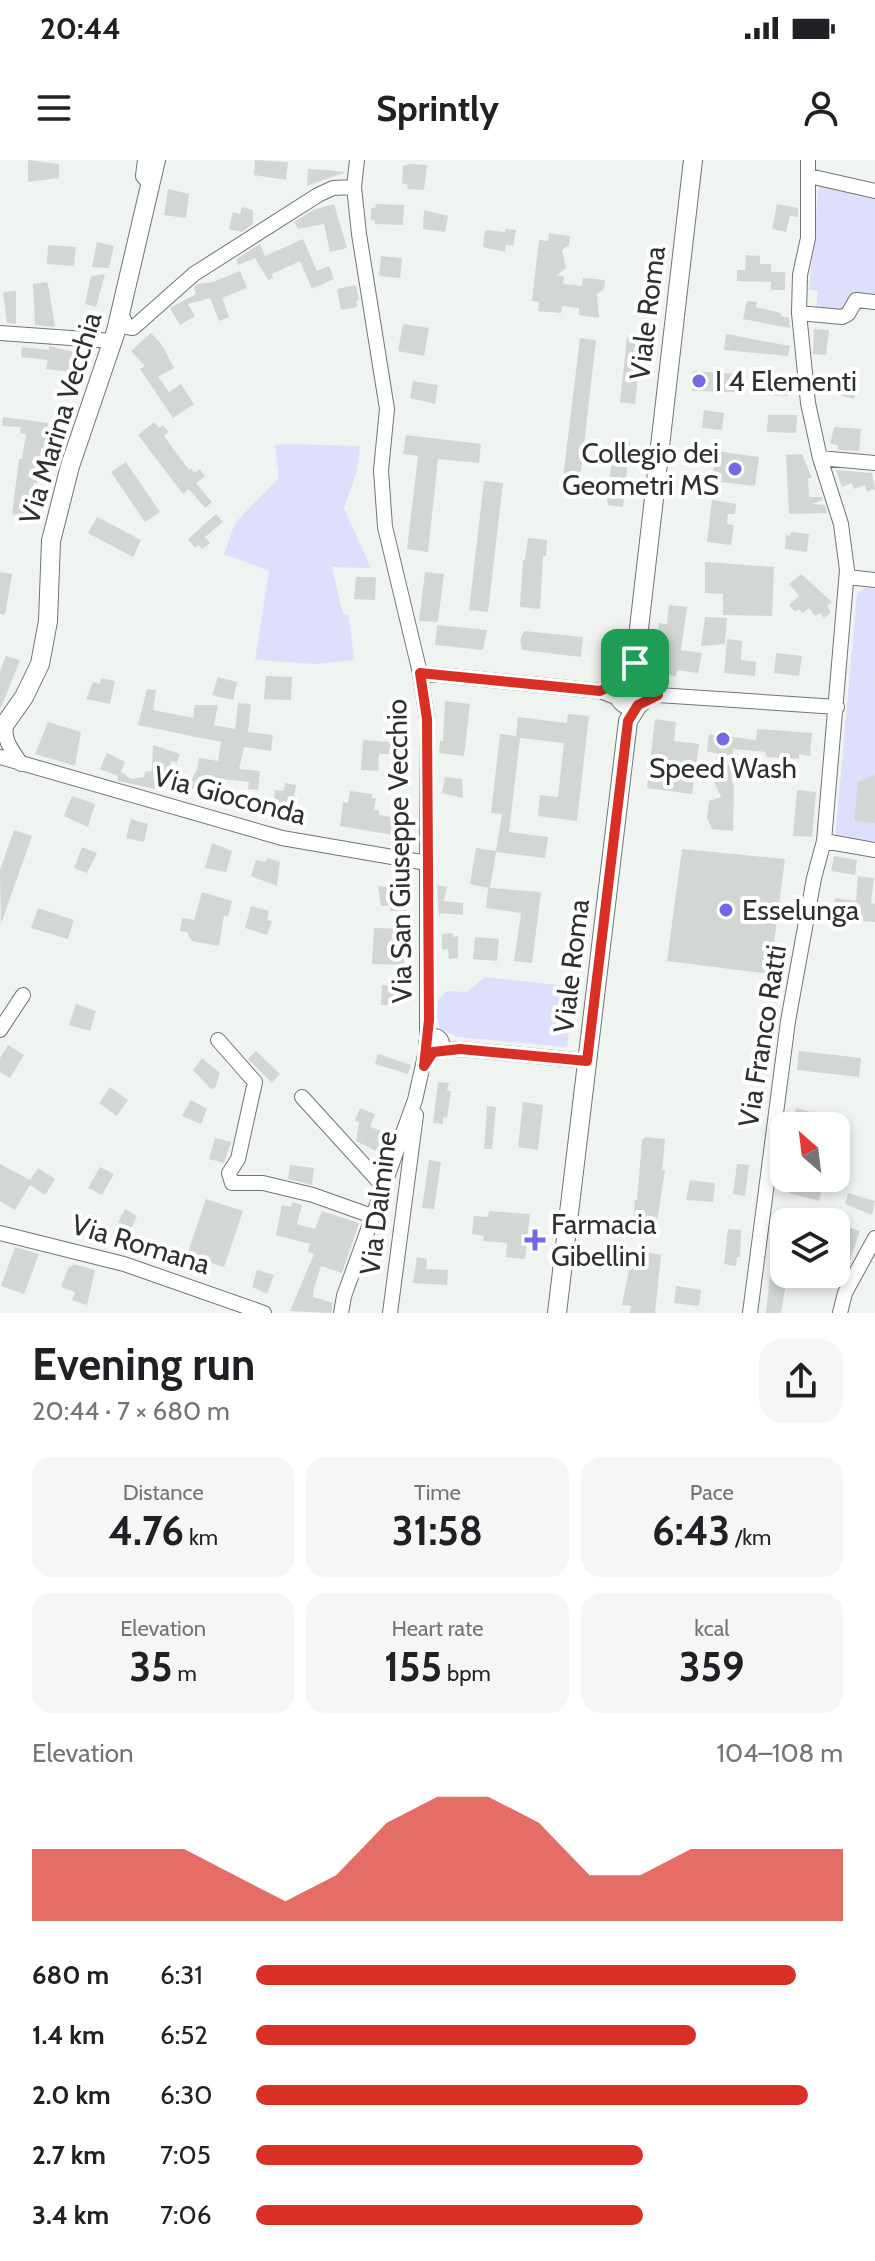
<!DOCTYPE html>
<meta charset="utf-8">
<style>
body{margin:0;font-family:Cabin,sans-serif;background:#f6f6f6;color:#202124;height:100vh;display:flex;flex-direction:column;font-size:30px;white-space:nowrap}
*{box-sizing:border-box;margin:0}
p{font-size:26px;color:#757577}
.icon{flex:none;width:44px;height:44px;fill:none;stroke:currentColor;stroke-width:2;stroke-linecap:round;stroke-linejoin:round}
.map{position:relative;height:1153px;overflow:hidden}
.drawer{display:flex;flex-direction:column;background:#fff;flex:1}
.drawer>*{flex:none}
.needle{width:52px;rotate:332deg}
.tools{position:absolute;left:770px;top:952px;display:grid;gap:16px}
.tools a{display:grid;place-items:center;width:80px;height:80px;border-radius:16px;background:#fff;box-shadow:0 4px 12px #0003;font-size:40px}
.pin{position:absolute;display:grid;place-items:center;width:68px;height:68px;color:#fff;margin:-34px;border-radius:16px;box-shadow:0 4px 12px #0006}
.round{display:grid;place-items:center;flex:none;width:84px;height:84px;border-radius:24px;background:#f6f6f6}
.head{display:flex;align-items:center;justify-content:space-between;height:136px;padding:0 32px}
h1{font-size:44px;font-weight:700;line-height:60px}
.figures{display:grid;grid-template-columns:repeat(3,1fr);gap:12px;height:136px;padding:8px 32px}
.figures div{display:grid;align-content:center;border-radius:20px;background:#f6f6f6;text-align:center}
.figures b{font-size:40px;font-weight:700}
.figures small{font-size:22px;font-weight:400}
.figures p{font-size:22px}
.chart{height:224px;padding:16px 32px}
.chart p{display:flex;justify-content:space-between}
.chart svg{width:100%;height:144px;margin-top:8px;fill:#d93025;opacity:.7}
ul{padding:0 32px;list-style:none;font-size:26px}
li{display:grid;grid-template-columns:128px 96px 1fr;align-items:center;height:60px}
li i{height:20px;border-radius:10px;background:#d93025}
.status{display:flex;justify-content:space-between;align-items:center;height:56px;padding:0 40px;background:#fff;direction:ltr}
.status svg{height:22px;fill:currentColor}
header{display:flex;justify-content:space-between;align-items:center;height:104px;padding:0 32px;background:#fff;font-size:36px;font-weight:700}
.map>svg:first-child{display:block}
.green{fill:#dedffc}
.building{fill:#d2d7d4}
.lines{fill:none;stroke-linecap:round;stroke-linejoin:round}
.street-casing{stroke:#717573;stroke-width:16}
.secondary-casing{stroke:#717573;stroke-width:20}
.street{stroke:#fff;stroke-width:14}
.secondary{stroke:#fff;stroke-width:18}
.route-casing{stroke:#fff;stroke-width:16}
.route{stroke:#d93025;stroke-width:10}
.poi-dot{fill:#7469e3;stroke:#fff;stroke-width:3}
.labels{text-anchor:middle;stroke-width:8;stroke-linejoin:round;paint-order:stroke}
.street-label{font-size:28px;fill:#2f302f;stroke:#fff}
.poi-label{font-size:28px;fill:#2f302f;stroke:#fff;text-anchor:start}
</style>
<div class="status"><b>20:44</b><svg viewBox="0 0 49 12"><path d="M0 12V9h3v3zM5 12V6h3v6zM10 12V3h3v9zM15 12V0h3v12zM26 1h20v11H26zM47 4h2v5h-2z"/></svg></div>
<header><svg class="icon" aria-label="menu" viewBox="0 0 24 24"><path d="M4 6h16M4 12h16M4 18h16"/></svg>Sprintly<svg class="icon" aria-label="person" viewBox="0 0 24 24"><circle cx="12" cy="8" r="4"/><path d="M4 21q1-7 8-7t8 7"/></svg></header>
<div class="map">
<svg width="875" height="1153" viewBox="0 0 875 1153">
<rect width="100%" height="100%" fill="#eff4f1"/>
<path class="green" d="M819,24l56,12v104l-29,13 -30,-1 2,-21 -9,-2z
M287,284l73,2 -3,25 -13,37 27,60 -39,-1 11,47 6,1 5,45 -39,4 -60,-4 14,-89 -45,-17 11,-31 44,-45 -4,-33z
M865,428l10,1v252l-40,-2 22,-245z
M485,817l90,10 -8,60 -109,-10 -18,-8 -3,-12 1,-17 9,-9 20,1z"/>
<path class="building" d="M28,0l31,4v14l-31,4z
M255,0l33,2 -2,18 -32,-5z
M409,4l18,1 -3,25 -17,-1 1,-4 -6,-2 1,-17z
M308,9l18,1 20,2 -39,14z
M168,29l21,5 -3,24 -22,-3z
M334,44l13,44 -17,4 -6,-28 -26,5 -4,-7 19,-12z
M376,44l28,1 -1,20 -28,-1v-4h-4v-12h4z
M777,44l21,4v9l-8,-1 -4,16 -14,-3z
M242,47l11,3v14l-11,8 -13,-3 4,-17 7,2z
M424,50l24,6 -3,16 -22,-3z
M506,69l10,1 -3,16 -7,-1 -1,7 -22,-5 2,-17 20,2z
M549,73l21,3 -1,9 -7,5 4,18 -10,8h8l-1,8 19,2 1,-8 22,2 -1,9 -7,5 2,24 -20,-3v-7l-17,-2 -1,7 -23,-2 1,-9 -7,-1 7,-61 9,1z
M303,79l14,32 12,-5 5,13 -22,10 -12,-28 -28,13 1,4 -5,2 -13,-22 -17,7 -2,-6 24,-15 5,12z
M97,82l17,4 -5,22 -17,-1z
M48,85l28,2 -2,19 -27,-2z
M746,95l14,1v8h11v8h14v18h-14v-8l-34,-1v-11h8z
M381,96l21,2 -2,20 -21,-2z
M240,111l7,17 -25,10 7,19 -10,4 -9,-23 -22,6 7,12 -15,9 -10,-17 26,-14 -2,-7 4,-3 15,-2z
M105,114l-9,33 -11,-3 6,-28z
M47,122l2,7 6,38 -20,-2 -2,-41z
M356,125l3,15 -3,1 1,6 -16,3 -4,-21z
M16,131v33l-9,-1 -4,-31z
M747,141l10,1 -1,5 25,6v3l8,2 1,10 -47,-9z
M403,164l26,4 -5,28 -26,-5z
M814,169l15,1 -3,25 -13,-1z
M151,173l11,12 12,23 -16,9 11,15 12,-8 13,20 -21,14 -33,-49 5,-3 -14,-15z
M726,174l64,12 -2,10 -64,-6z
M627,177l15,2 -7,65 -15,-2z
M580,178l16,2 -18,157 -17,-2z
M49,186l25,6 -2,20 -26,-3 2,-9 -27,-3 1,-10 27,3z
M693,211l44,3 -1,18 -44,-1z
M764,213l22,1 2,22 -23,-1z
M835,218l23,5 -4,16 -23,-6z
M413,221l25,4 -3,19 -25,-6z
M704,250l20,3 -2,17 -20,-2z
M768,255h29l-1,18 -29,-1z
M3,257l45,6 -4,25h-3l-4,35h-3l-8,34 -14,-3 7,-55h3l4,-25 -6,-1 1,-6 -19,-1z
M154,262l5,6 4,-3 6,7 -5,4 25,34 2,-2 3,5 6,-4 5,7 -9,7 16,19 -7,6 -16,-19 -6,5 -45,-59z
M834,267l27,2 -2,22 -21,-1v-5l-8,-1z
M406,275l75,9 -2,19 -41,-4 -10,93 -21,-3 11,-93 -15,-2z
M615,279l15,2 -7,66 -15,-2 -1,-6z
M716,291l43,6 -4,29 -43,-5z
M802,294l10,24h-4l1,19h13l1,3 -11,4 13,1 2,8 -38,1 -3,-59z
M126,302l34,50 -15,10 -34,-50z
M836,310l36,3 3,16 -8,3 -2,-7 -11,4 -2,-6 -10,4z
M484,321l19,2 -15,129 -19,-2z
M712,340l24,4 -1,10h-7l-1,10 7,1 -3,20 -24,-3z
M216,354l7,8 -18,15 5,6 -8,6 -3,-4 -4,3 -7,-9z
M97,357l44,23 -8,17 -45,-24z
M791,372l18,2 -2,18 -22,-3 1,-14 4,1z
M528,378l19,2 -1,16h-3l-3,53 -20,-2 3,-47h2z
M705,402l69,5 -2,49 -49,-1v-21l-18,-1z
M0,412l12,2 -7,41 -5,-1z
M425,412l19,2 -6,48 -19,-1z
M801,414l31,28 -5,4 4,6 -7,6 -4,-5 -5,3 -6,-8 -6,5 -4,-4 -4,3 -6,-7 10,-9 -10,-12z
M356,417h20l-1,23 -21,-1z
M669,445l18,2 -6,43 21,3 -4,20 -21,-3 -1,6 -23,-3 6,-50 8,1z
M705,457l22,1 -2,26 -24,2z
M437,465l50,5 -4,20 -48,-5z
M524,471l59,6 -2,20 -59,-7 -2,-10z
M727,479l15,2 -1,19 15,2 -1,14 -31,-3z
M776,493l26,3 -3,20 -25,-3z
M6,496l14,4 -20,50v-39z
M266,516l26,1 -1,23 -27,-1z
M218,517l19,5 -4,18 -21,-5z
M101,518l14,3 -5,23 -24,-5 7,-17 7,2z
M147,529l9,1 -3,20 40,8 2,-13h23l-4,20 21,4 3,-26 13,1 -3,28 25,3 -2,16 -27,-4 -5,22 21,2 -2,19 -10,-1 1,-7 -27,-3 -1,4 -7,-1 -12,14 -14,-11 9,-15 2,-12 19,3 3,-19 -83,-17z
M445,541l25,3 -6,52 -25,-3 1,-12h3z
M568,554l21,2 -12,105 -39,-5 2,-21 18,2 6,-54 -44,-5 -11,94 39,5 -3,21 -49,-6 -6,36 51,4 -9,71 -18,-2 7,-48 -35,-5 2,-20 -18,-4 6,-36 20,3 6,-37 -11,-1 9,-79 16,2 2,-19 49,6z
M400,558l9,1 -1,46h-11v-11h-18l-1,17 -17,-1 2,-30 27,2 -1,-23z
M655,559l21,3 -2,19 25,3 -7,50 -45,-6z
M48,562l33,10 -6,34 -40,-12z
M757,569l55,4 -2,23 -11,-2v5l-33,-2v-5l-33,-3v5l-5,3 8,19 -5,2 3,8 -1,45 -21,-2 -5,-11 2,-17 12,-4 -8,-18 4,-26 -10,-1 2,-18 47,6z
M153,585l27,9 -3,9 -6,-2 -2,13 -12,-2 -2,17 -37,-8v-5l-18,-7 7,-16 18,9 -4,10 10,7 13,-2 1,-5 7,-1z
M875,615v48l-21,-2 4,-39z
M445,617l17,2 1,19 -21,-5z
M285,623l11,2 -5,31 -14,-2 2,-14 -5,-1 1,-9 9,1z
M797,630l19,2 -4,45 -19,-1z
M350,631l22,3v4h4l-2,12h5v5l35,6 -3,17 -71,-12 3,-24 5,1z
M72,636l23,8 -7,23 -24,-11z
M131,659l17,5 -4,18 -18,-4z
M14,670l18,6 -31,88 -1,-54z
M212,683l20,8 -6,21 -21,-4z
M82,687l15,6 -10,20 -13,-5z
M682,689l103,10 -15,115 -103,-13z
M834,696l23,4 -2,15 -24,-4z
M268,698l12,4 -3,24 -26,-10 5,-16 8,2z
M858,716l16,2 -3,25 4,1v18l-43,-3 3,-21 21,3z
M437,725l10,2 -3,14 19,2v12l-22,-2 -2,4z
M378,726l26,3 2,22h-16v-5h-9z
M202,732l30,9 -4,16 -4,-2 -5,31 -27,-5 -5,-9 -7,-1 2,-13 12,2z
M251,746l18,5 -2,9 5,1 -5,14 -22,-7z
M38,748l36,12 -6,19 -37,-11z
M374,768l31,1 -1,36 -32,-1z
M453,773v4l5,-1v22l-9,1 -1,-10 -6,1v-16z
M475,777l24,2 -2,22 -24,-2z
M382,825l18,1v19h-19z
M76,844l20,7 -6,20 -21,-6z
M8,885l16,10 -14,23 -10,-6v-14z
M256,891l24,23 -8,9 -24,-24z
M799,891l62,7 -2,19 -62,-7z
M378,894l33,11 -3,9 -33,-10z
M202,898l18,15 -5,15 -4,1 -18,-19z
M438,922l11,1 -2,8h4l-4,27 -4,-1v7l-10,-1z
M110,927l18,13 -11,16 -18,-13z
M191,940l16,9 -6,15 -19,-8z
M523,942l20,3 -5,45 -20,-3z
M487,946l9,1 -4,42h-8z
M360,948l15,6 -5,13 15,5 -9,19 -20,-10 3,-19 -4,-1z
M796,948l30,8 -3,10 -31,-5z
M645,977l20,2 -3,31h3l-9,58 -22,-2 -1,-5 2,-21h2l5,-59z
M215,978l16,4 -7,21 -15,-4z
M429,1000l12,2 -7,47 -12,-1z
M0,1004l30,16 8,-12 17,11 -10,16 -15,-10 -15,25 -15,-9z
M737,1004l12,1 -4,31 -12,-2z
M290,1005l24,3 -2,17 -24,-6z
M100,1007l14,7 -12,21 -14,-7z
M793,1018l30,6 -4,17 -30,-8z
M690,1020l25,3 -2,19 -27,-2z
M848,1033l27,8 -3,14 -27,-11z
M206,1039l37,12 -19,56 -37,-12z
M292,1042l10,3 -5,19 18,5 7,-18 37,12 -17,50 -21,-7 -7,22 -1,9 20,6 -2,10 -41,-2 24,-57 -6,-2 2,-8 -34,-9 6,-30 9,2z
M125,1049l12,7 -11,24 -13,-8z
M489,1051l41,3 -5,45 -19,-2 1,-14 -24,-2 1,-5 -12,-2 2,-18 14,1z
M841,1065l19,6 -11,31 -13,-4z
M728,1069l13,1 -1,27h-3l-1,9 -12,-2z
M15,1087l24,7 -15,40 -23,-8z
M633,1089l28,6 -6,58h-25l1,-7 -9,-1z
M417,1097l10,2 -1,10 22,1 -1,15 -34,-2z
M74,1104l21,6 -8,35 -15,-5 3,-8 -14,-5 7,-19z
M257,1110l17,5 -7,19 -15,-7z
M770,1115l13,2v5l3,1 -5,30h-15z
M676,1126l25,4 -2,16 -25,-3z"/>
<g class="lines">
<g class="street-casing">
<path id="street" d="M145,0l-2,16 7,9
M357,0l-3,27 5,47 28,175 -6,61 4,57 35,146 7,46v321
M809,16l66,15
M121,153l6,14 6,1 61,-54 124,-79 15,-7 21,-1
M799,153l43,4 6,-3 8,-14 19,2
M0,173l113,8
M820,298l55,5
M847,417l28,3
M420,513l180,18 18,7
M600,531l19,-7
M643,541l15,-6 179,12
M6,563c-3,19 6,26 15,41
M0,597l282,81 145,25
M824,681l51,9
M0,870l23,-35
M426 884a8 8 0 1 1 16 0a8 8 0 1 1-16 0Z
M218,880l37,42 -17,77 -9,14 3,10h31l50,12 59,21
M438,891l22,-2 127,12
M302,937l81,89
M0,1073l124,31 140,49
M341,1153l3,-17 71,-196 12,-53
M390,1153l26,-198
M750,1153l38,-292 26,-143 10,-37 23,-271 -6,-46 -21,-66 -12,-55 -9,-90 1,-38 8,-37v-78
M840,1153l5,-20 30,-55"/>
</g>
<g class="secondary-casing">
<path id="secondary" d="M618 532a14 14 0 1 1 28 0a14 14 0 1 1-28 0Z
M627,518l8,-15 58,-503
M0,571l24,-34 16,-33 8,-43 3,-80 19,-75 46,-135 40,-171
M557,1153l71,-592 10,-16"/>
</g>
<use href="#street" class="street"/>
<use href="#secondary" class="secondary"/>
</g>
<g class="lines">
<g class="route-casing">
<path id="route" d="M635,503l4,17 19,15 -20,10 -10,16 -41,340 -127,-12 -27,3 -9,14 5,-46 -2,-301 -7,-46 180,18 27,-13z"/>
</g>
<use href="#route" class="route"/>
</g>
<g class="poi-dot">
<circle cx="699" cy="221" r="8"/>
<circle cx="735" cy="309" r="8"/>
<circle cx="723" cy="579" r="8"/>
<circle cx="726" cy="750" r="8"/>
<path d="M531 1068h8v8h8v8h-8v8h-8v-8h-8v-8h8z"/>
</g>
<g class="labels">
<g class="street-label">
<text transform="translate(647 153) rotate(-83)" y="10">Viale Roma</text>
<text transform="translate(60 258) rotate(-73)" y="10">Via Marina Vecchia</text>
<text transform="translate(230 635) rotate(15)" y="10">Via Gioconda</text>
<text transform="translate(399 691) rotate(-91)" y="10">Via San Giuseppe Vecchio</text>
<text transform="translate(571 806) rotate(-83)" y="10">Viale Roma</text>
<text transform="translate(762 876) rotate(-81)" y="10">Via Franco Ratti</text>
<text transform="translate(378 1043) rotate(-83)" y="10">Via Dalmine</text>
<text transform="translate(141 1084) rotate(17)" y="10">Via Romana</text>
</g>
<g class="poi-label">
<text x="715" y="231">I 4 Elementi</text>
<text x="719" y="303" text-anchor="end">Collegio dei<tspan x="719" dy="32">Geometri MS</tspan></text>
<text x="723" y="618" text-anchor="middle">Speed Wash</text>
<text x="742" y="760">Esselunga</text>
<text x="551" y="1074">Farmacia<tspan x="551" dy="32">Gibellini</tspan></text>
</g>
</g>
</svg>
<div class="tools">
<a><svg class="needle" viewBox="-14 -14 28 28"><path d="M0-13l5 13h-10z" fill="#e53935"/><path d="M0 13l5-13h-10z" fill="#757577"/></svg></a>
<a><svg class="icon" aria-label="layers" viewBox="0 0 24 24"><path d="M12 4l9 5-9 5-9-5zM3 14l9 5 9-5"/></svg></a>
</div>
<div class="pin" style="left:635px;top:503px;background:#1e9e55"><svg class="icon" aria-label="arrive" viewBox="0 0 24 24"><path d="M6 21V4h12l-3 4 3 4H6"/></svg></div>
</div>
<section class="drawer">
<div class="head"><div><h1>Evening run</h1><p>20:44 · 7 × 680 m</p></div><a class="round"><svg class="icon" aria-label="share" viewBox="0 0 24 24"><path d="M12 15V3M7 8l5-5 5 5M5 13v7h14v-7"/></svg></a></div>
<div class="figures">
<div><p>Distance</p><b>4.76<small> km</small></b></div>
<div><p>Time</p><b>31:58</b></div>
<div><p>Pace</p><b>6:43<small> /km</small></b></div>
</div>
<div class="figures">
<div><p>Elevation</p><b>35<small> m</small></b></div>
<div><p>Heart rate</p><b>155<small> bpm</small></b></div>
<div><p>kcal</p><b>359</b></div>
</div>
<div class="chart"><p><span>Elevation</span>104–108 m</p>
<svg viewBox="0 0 160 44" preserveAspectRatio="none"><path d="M0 44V22L10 22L20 22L30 22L40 30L50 38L60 30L70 14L80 6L90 6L100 14L110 30L120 30L130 22L140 22L150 22L160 22V44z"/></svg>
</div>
<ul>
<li><b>680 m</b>6:31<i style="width:92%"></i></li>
<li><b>1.4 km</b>6:52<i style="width:75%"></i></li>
<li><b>2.0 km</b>6:30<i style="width:94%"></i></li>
<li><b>2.7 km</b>7:05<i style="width:66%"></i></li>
<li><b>3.4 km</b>7:06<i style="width:66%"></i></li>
</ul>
</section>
